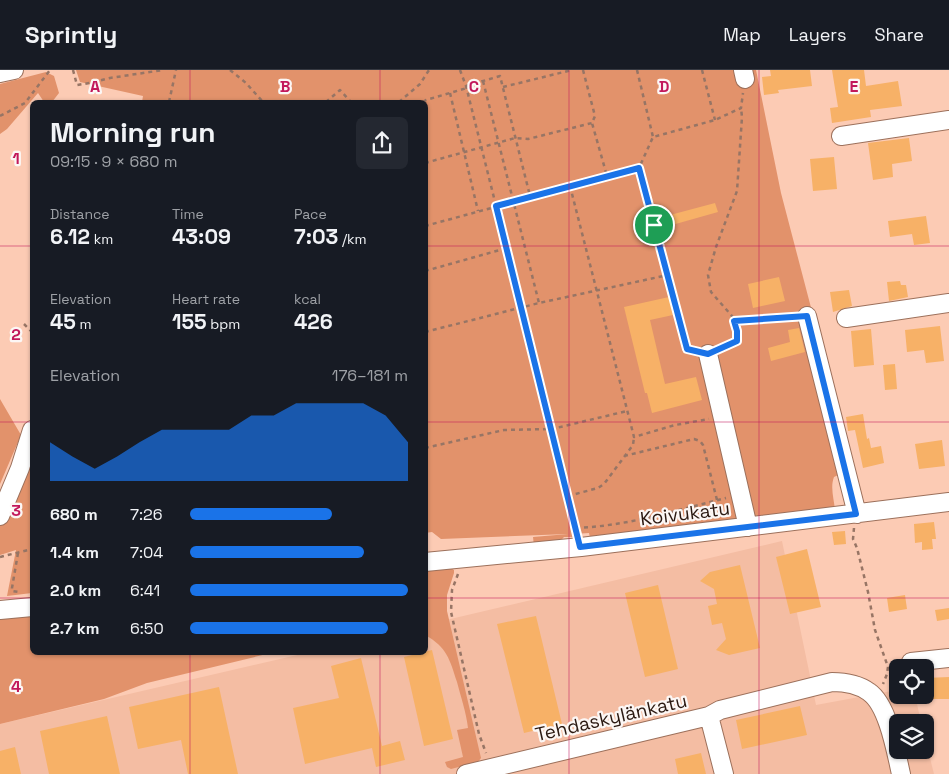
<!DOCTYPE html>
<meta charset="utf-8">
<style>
body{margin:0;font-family:"Space Grotesk",sans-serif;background:#242831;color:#f1f3f6;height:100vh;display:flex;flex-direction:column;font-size:19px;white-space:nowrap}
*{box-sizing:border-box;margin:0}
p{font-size:16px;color:#9ea1a6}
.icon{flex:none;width:28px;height:28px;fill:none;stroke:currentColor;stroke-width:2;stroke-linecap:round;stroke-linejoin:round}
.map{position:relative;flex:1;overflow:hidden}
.details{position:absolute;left:30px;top:30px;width:398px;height:555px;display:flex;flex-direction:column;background:#171b24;border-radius:8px;box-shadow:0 1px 4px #0004}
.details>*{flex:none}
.controls{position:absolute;left:889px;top:589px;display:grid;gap:10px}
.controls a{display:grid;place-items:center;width:45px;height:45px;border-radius:8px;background:#171b24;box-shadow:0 1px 4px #0004;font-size:25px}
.pin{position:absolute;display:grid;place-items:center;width:42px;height:42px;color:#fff;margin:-21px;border:2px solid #fff;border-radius:50%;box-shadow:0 1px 5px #0007}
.round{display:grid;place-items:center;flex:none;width:52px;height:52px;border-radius:8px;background:#242831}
.head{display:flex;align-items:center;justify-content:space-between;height:85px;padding:0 20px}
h1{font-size:28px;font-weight:700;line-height:38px}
.metrics{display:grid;grid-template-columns:repeat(3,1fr);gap:8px;height:85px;padding:5px 20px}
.metrics div{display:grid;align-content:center}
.metrics b{font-size:21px;font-weight:700}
.metrics small{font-size:14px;font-weight:400}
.metrics p{font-size:14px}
.chart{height:140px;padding:10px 20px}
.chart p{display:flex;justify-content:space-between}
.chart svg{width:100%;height:90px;margin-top:5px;fill:#1a73e8;opacity:.7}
ul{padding:0 20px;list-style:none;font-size:16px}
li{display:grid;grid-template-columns:80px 60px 1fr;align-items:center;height:38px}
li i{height:12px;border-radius:6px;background:#1a73e8}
header{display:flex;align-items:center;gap:30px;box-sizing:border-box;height:70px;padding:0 25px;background:#171b24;border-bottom:1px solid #363941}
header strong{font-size:24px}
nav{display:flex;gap:28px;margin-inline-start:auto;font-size:18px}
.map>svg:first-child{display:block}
.built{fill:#f4bda3}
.green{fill:#e2926b}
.building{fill:#f7b167}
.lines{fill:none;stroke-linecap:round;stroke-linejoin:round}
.minor-casing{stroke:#9c705b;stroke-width:20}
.path{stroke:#977565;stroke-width:2.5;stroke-dasharray:4 4;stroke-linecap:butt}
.minor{stroke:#fff;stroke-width:18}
.route-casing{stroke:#fff;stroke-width:10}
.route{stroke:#1a73e8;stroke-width:6}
.grid{fill:none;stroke:#c2185b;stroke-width:1;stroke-opacity:0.55}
.labels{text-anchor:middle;stroke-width:4.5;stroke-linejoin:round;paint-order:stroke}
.street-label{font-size:19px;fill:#2b1911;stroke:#fcf7f5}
.grid-label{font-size:16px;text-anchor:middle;font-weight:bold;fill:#c2185b;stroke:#fcf7f5;stroke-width:4.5;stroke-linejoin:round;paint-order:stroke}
</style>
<header>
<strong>Sprintly</strong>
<nav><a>Map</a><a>Layers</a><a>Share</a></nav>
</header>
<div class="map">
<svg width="949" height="704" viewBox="0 0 949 704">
<rect width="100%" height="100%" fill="#fccbb4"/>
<path class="built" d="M782,471l34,164 81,-15 1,5h17l6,27h-23v28h27v-12l9,36h-934v-50l306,-71 119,-1v-27z"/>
<path class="green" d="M76,0h680l25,123 72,275 -19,9c-4,10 0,22 1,33l-72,9 -12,-6 -13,5 -2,4 -146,16 -1,-5 -15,1v3h-10l-6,6 -24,3 -1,-9 35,-3 -127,5 -9,-7 -7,1v-431h-283l1,-6 -63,-14z
M46,2l8,4 5,17 -7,9h-8l-6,-9 -31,36 -7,5v-50z
M0,329l21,36 -21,49z
M32,367v156l-25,3 9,-46 -16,5v-33z
M449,497l5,3v3l-7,22v16l34,147 -3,4 -27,7 -4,-2 -2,-5 18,-5 -6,-27 11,-2c-2,-17 -7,-30 -11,-46 -7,-22 -10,-35 -32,-47v-67z
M32,543v39l239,1 -124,30 -43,16 -104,25v-108z"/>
<path class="building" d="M770,0h40l2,16 -34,4 1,3 -15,2 -2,-18 9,-1z
M832,0h32l2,16 32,-5 4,25 -32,4 1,7 -39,6 -2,-15 8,-1z
M909,68l3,23 -20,3 1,13 -20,3 -5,-37z
M834,87l3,32 -24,2 -3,-32z
M715,133l3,9 -46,13 -2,-10z
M926,146l4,27 -16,2 -2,-11 -22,3 -2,-16z
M779,207l6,24 -32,7 -5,-24z
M900,211l1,4h5l2,12 -19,4 -2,-19z
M849,220l3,16 -19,6 -3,-20z
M669,227l4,18 -23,5 15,64 31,-7 6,23 -50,13 -5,-20h-2l-21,-86z
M940,256l4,35 -18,2 -2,-13 -17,2 -2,-22z
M799,258l6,24 -34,9 -3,-13 22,-6 -2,-12z
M871,259l3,36 -20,2 -3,-36z
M895,294l2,25 -12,1 -2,-25z
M863,344l4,25 2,-1 2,10 10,-2 3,17 -21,5 -8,-38 -7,1 -2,-14z
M942,370l3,26 -26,3 -4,-25z
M934,452l2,17h-4l1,10 -11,1v-8l-7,1 -1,-19z
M845,461l1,13 -12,1 -2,-13z
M807,479l14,58 -31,7 -14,-57z
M740,495l20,83 -31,7 -13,-5 10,-11 -4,-16 -10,2 -4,-19 9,-2 -3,-15 -14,-8 10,-9z
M658,515l20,84 -33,8 -20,-84z
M905,525l2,14 -18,3 -2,-14z
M949,538v11l-12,2 -2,-11z
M536,546l26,108 -38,9 -27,-109z
M432,580l21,89 -29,7 -20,-89z
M361,588l21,88 18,-5 5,19 -29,7 -4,-19 -67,16 -12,-56 46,-10 -8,-32z
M949,607v22h-24v-21z
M219,617l19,87h-50l-7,-34 -43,9 -9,-42z
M800,636l7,29 -65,14 -6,-29z
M107,646l13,58h-71l-9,-43z
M15,677l6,27h-21v-23z
M701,683l5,21h-28l-3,-15z"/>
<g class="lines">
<g class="minor-casing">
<path id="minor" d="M743,0l2,9
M0,3l14,-3
M841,66l108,-16
M807,246l50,198
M846,248l103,-15
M708,284l40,173
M0,446l20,-48 12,-38
M425,492l156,-15 368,-45
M0,540l32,-3
M911,592l38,-4
M709,646l15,58
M466,704l243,-58 11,-6 112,-28c13,0 26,2 37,10 19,13 27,60 32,82"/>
</g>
<path class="path" d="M73,0l4,15 13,-2 20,-5 53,-8
M230,0l16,13 17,19
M460,0l6,16 112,447
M583,0l12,46 -3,7 15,53
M637,0l16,67
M702,0l13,50
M483,11l56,222
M466,16l34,-10 30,120
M503,17l69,-17
M450,23l28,118
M169,32l7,-32
M326,32l14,-12 11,12
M399,32l21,-18 9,-14
M423,32l3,-2 41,-12
M0,46l25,-13 25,-33
M425,93l90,-25 13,1 64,-16
M570,116l64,251 41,-12 34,-6
M425,156l214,-58
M425,201l82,-23
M734,251l58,-4
M24,254l8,8
M425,262l114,-29 129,-28
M722,278l15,-7v-10l-5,-15 -21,-24 -3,-17 8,-28 21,-56 5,-74 -1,-9
M695,281l-8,-2 -48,-181 14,-31 62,-17 26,-12 2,-15
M425,378l79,-18 48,-1 75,-18
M624,386l70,-17 6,2 3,4 14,55
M568,426l30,-8 6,-4 29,-39 1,-8
M576,458c52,-2 101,-18 150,-30
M854,458l-1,11 4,9 11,44 7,38 13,37 -1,7 -4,10
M18,483l-6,35v3l7,1
M0,487l32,-8
M458,504l-6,16 -1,22 28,122 7,19"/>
<use href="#minor" class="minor"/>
</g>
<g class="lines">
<g class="route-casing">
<path id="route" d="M639,98l48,181 21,5 29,-13v-10l-3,-10 73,-5 49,198 -276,33 -84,-341z"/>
</g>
<use href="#route" class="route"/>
</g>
<path class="grid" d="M190,0v32M380,0v32M569,0v704M759,0v704M0,176h32M425,176h524M0,352h32M425,352h524M0,528h32M425,528h524M190,582v122M380,582v122"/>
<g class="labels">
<g class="street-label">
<text transform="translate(685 443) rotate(-7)" y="7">Koivukatu</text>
<text transform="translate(611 647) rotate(-13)" y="7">Tehdaskylänkatu</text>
</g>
</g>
<g class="grid-label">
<text x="95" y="22">A</text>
<text x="285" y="22">B</text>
<text x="474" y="22">C</text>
<text x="664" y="22">D</text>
<text x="854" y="22">E</text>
<text x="16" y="94">1</text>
<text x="16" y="270">2</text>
<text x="16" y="446">3</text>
<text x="16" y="622">4</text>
</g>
</svg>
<div class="controls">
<a><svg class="icon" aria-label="locate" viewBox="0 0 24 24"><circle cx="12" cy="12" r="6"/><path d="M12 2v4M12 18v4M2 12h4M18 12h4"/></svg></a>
<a><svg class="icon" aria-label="layers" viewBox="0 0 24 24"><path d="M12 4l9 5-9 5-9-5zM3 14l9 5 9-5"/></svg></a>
</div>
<div class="pin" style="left:654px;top:155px;background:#1e9e55"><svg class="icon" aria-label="arrive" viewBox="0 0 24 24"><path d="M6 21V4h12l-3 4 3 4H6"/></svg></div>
<section class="details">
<div class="head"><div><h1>Morning run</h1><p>09:15 · 9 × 680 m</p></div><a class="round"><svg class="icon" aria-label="share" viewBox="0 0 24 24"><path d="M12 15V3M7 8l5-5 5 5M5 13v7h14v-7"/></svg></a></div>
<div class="metrics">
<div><p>Distance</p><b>6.12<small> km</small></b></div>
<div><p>Time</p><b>43:09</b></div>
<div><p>Pace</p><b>7:03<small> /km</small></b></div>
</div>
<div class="metrics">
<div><p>Elevation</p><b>45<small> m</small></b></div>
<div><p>Heart rate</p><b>155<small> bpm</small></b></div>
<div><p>kcal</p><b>426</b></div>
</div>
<div class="chart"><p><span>Elevation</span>176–181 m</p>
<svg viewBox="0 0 160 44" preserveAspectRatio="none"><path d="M0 44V25L10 32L20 38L30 32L40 25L50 19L60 19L70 19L80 19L90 12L100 12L110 6L120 6L130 6L140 6L150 12L160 25V44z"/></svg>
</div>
<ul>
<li><b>680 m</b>7:26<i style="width:65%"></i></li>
<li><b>1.4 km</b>7:04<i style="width:80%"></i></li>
<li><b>2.0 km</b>6:41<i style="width:100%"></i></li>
<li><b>2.7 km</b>6:50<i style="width:91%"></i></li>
</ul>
</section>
</div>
